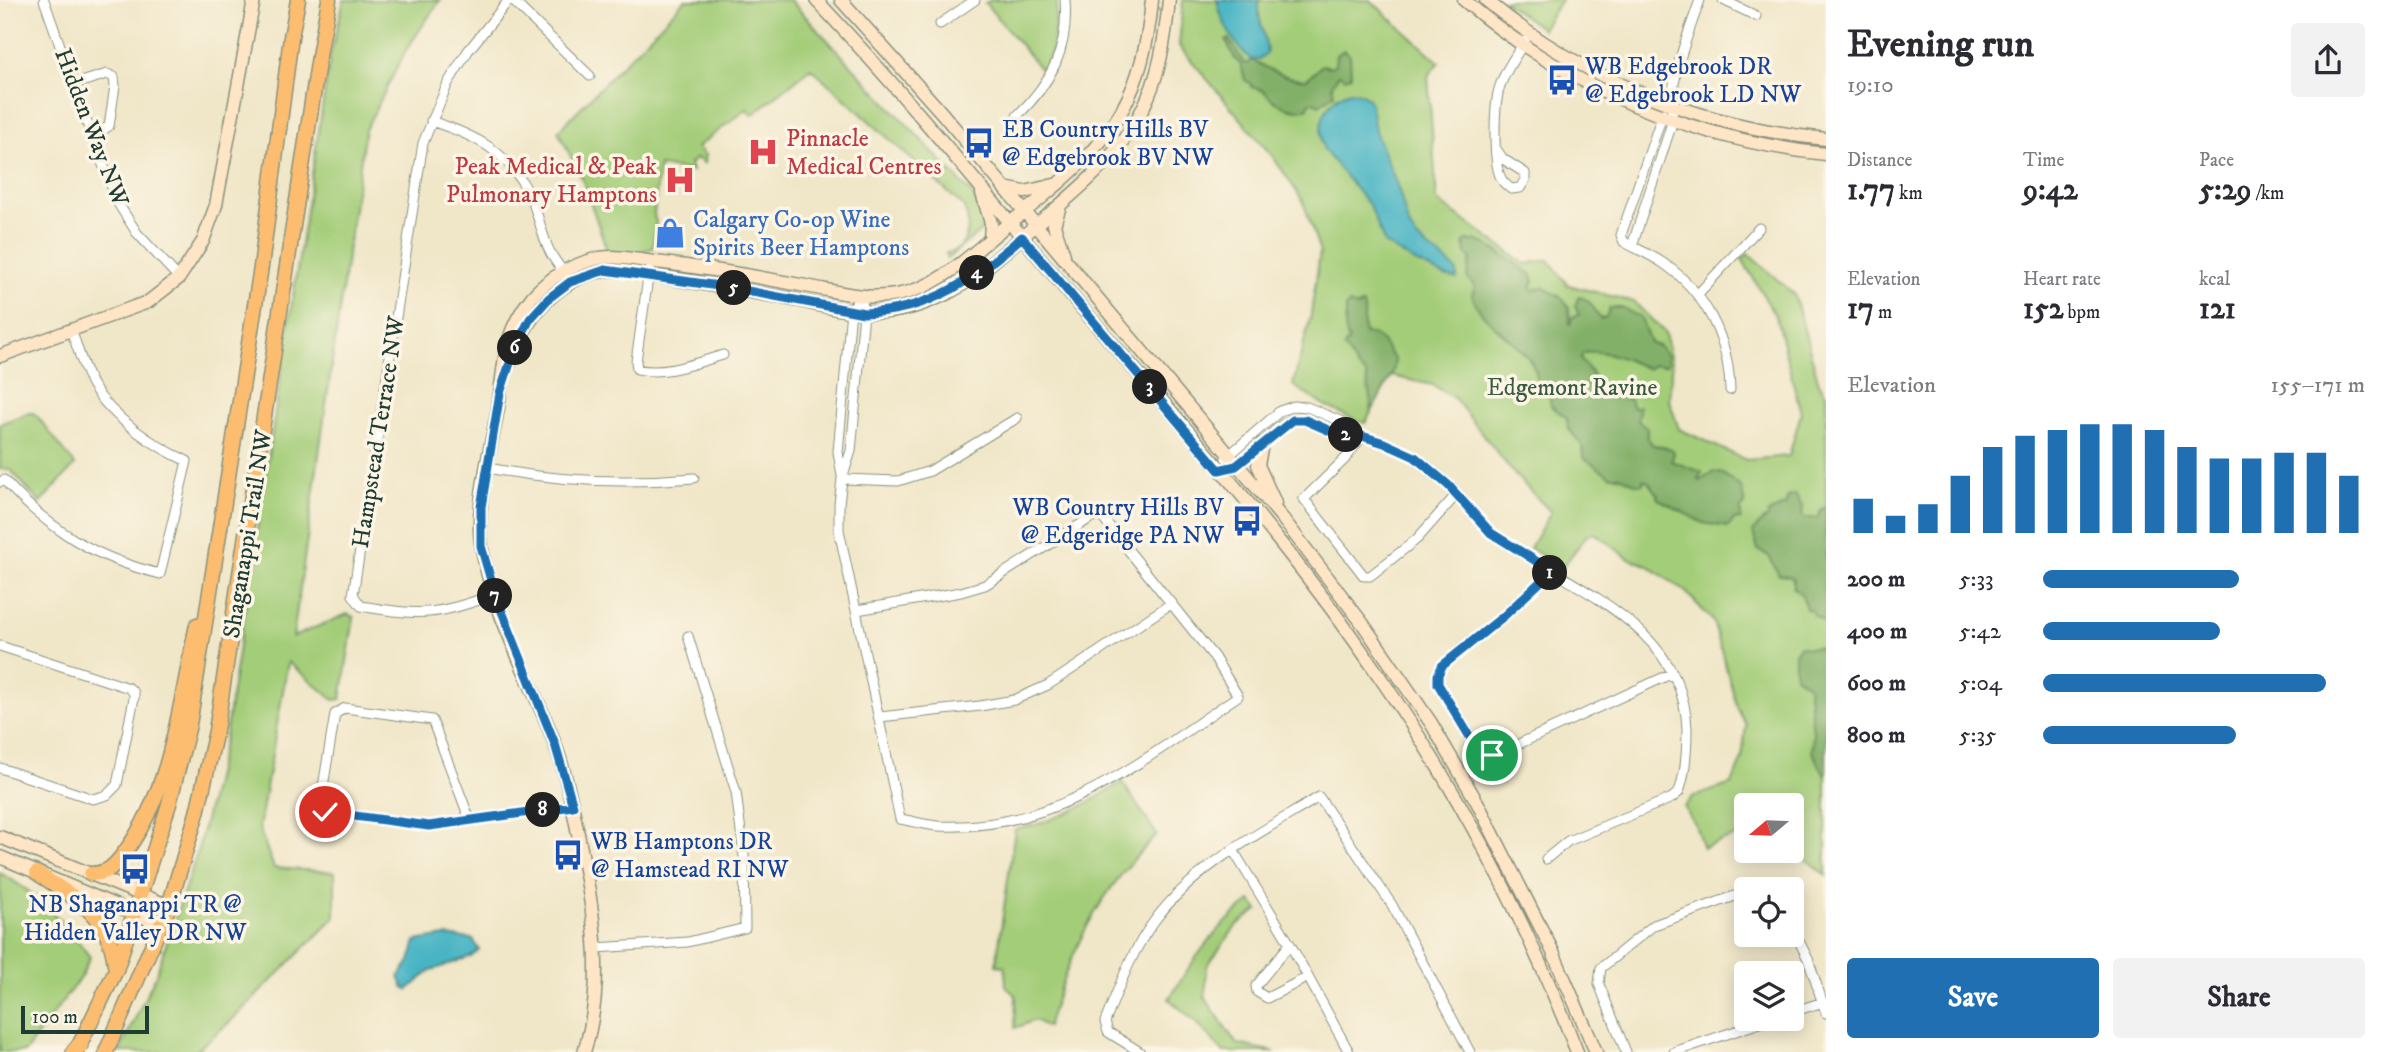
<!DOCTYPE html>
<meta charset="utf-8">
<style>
body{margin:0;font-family:"IM FELL DW Pica",serif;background:#f2f2f3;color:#2b2b33;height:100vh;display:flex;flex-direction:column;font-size:26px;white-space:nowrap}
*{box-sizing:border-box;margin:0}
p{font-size:23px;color:#7c7c81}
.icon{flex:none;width:38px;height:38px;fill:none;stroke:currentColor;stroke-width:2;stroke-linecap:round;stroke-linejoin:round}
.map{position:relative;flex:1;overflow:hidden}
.panel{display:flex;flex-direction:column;background:#fff;width:560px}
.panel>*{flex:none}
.needle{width:46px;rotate:251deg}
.controls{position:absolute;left:1734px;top:793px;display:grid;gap:14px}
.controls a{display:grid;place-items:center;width:70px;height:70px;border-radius:7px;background:#fff;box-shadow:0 4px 18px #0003;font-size:35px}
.scale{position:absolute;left:21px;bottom:18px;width:128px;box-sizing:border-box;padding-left:7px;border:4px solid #1f3d34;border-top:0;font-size:19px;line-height:24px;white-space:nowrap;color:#1f3d34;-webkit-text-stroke:5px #fcf5e5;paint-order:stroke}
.pin{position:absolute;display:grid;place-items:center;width:60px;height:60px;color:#fff;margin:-30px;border:4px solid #fff;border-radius:50%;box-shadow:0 2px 7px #0007}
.km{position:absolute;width:35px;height:35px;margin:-18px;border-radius:50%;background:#222;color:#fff;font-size:19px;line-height:35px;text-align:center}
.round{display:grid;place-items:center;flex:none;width:74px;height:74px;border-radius:7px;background:#f2f2f3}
.summary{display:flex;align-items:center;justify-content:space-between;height:119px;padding:0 21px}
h1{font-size:38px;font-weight:700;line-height:52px}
.figures{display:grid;grid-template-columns:repeat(3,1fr);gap:10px;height:119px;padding:7px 21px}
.figures div{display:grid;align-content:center}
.figures b{font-size:30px;font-weight:700}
.figures small{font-size:19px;font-weight:400}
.figures p{font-size:19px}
.chart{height:196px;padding:14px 21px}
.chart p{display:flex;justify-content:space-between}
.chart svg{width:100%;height:126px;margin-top:7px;stroke:#1f6fb2;stroke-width:6}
.cta{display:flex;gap:14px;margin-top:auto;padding:14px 21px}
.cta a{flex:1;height:80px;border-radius:7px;background:#1f6fb2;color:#fff;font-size:28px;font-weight:700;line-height:80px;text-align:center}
.cta a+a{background:#f2f2f3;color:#2b2b33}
ul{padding:0 21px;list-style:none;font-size:23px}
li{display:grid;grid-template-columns:112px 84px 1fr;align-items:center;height:52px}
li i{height:18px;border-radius:9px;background:#1f6fb2}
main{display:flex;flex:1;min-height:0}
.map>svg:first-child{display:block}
.green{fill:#a4cd79;stroke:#628556;stroke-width:2}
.forest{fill:#83b069;stroke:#51764e;stroke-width:2}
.water{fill:#48b5c4;stroke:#34797c;stroke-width:2}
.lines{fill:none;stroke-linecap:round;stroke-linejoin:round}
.street-casing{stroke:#88927e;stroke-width:11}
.secondary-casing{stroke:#88927e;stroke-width:15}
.primary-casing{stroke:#88927e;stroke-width:17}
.highway-casing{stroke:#88927e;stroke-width:18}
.street{stroke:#fff;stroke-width:9}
.secondary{stroke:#fee5c5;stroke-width:12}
.primary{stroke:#fcbd6f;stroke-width:14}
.highway{stroke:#fcbd6f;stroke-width:16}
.route-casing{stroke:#fff;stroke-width:14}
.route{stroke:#1f6fb2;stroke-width:9}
.labels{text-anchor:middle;stroke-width:7;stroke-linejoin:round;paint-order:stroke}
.transit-label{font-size:24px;fill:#164399;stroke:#fcf5e5;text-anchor:start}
.street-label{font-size:24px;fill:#1f3d34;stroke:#fcf5e5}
.health-label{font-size:24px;fill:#be3a42;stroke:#fcf5e5;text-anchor:start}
.shop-label{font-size:24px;fill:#366cbe;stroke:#fcf5e5;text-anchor:start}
.park-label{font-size:24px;fill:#3a5a42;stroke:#fcf5e5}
</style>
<main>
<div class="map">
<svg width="1826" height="1052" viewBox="0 0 1826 1052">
<rect width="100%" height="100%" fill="#fcf5e5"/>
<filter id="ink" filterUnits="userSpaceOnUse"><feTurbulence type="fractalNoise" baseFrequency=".0143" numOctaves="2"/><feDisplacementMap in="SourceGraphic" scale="14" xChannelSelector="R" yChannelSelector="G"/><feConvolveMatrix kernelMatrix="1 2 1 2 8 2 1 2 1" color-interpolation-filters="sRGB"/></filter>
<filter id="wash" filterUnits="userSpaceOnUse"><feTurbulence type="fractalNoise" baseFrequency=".00686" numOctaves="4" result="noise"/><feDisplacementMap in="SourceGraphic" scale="28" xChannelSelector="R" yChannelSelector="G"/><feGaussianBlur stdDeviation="1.57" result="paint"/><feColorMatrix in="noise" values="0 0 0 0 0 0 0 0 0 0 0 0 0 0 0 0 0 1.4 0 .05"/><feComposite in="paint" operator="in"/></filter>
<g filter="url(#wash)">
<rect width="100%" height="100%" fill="#f0e6c8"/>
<path class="green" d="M344,0h96l-34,50 -41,80 -72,507 54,-23 7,3 -13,82 -7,1 -46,-38 -29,166 15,40 61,4v45l-104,104 -37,31h-75l36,-75 43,-127 27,-113 105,-680z
M685,0h105l183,195 13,26 -3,8 -36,30 -1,-6c23,-3 26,-30 17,-47l-152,-138 -59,47 -5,-6 -50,38 8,8 -1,8 -8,-5 -6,6 2,7 -33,-5 -5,49 2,7 -3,26 -17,5h-28l-25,-72 -25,-50z
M992,0h65l-3,43 -10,30 -59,-70z
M1183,0h187l69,62 -11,14 9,125 88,63 24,-4 19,25 66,17 31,31 7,33 -3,34 10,29 67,31 43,-4 12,-43 -25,-96 -34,-58 6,-5 46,40 25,89 7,11v481l-34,-27v-43h-46v27l-43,16 -8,-23 -11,-18 8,-10 40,-13 10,-26 4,-33 -9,-18 -24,-86 -27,-29 -39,-27 -19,-7 -33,-25 -8,2 -25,33 -32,-20 21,-36 -36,-37 -60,-76 -22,-14 -42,-9 -26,47c-27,-9 -49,-21 -72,-38l18,-70 9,-63 -17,-51 -29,-43 -95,-112z
M1502,0h59l-19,29z
M28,413h5l4,3 38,49 -35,38 -30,-34h-10v-45z
M1122,782l35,53c-60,59 -85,112 -110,192l-12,-7 -20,8 1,-32 -10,-10 -1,-20 -9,-1 19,-136c39,-6 75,-26 107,-47z
M0,873c40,22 63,48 90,84l-8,18 -57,77h-25z
M1251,901l7,9 -21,15 -30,41 -2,32 32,46 38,8h-52l-25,-28 -29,-25c24,-39 45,-71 82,-98z"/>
<path class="forest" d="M1229,39l15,24 4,1 4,-4c18,10 33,18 54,20l16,-15 9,2 4,-3 1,-9 8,-5 6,5 1,21 -5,2 -7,-4 -7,11 2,9 -15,11 -5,-3h-4l-3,6c-15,6 -35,-6 -44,-18l-12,-3 -1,-4 -5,-3 -4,-15 -6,-6 -9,-19z
M1468,240l3,3 4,-3 11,4 45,30 3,7 -3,7 2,2 10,-3 19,11 7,10 1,17 2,-8 7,-2 -4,-9 4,-9c15,3 13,13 22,22l5,-2 4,-9h13l18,10 9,25 9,3 8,10v9h-14l-5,4c-18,-8 -47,-23 -66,-15l-1,6c8,8 17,26 27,30 3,1 7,0 10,0l4,6 8,4 3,8 6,-2c2,14 -7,12 8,22v10l6,7 19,4 2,5 -3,7 31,11 -3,6 1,3 13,-9 10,2 18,13 4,18 -4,3v11l-7,1 -6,7 -25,-4 -45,-24v-5l-11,-13 -4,-1v4h-6l-17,-8h-10l-27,-19 -1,-12 -14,-17 -1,-10 -16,-12 -1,-8 -12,-12c1,-40 -56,-55 -66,-91l3,-8 -8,-10 4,-19 -5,-4 -2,-11z
M1349,304l10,4 1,-3h3c4,10 -2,19 2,29 19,1 18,13 30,26l-2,12 -21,39 -6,-37 -8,-6 -14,-21 5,-7c-7,-11 -2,-22 -3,-33z
M1793,495h3l7,12 -1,8 3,3h12l5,-10h4v115l-12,-8 -3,-5 -5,-1 -4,-14 -9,-8v-8l-4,-3 -10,-1 -10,-19 -11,-6c-1,-2 -5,-17 -5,-19l15,-15v-3l18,-8 1,-7z
M1800,646l7,2 11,-1 8,6v124l-14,-26 1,-18 -5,-48 -13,-9v-23z"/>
<path class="water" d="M1217,0h42c-3,18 7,34 8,53l-8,6 -7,1c-18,-15 -30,-37 -35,-60z
M1350,91c30,3 18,24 27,45 7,18 16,37 22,55 6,17 6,32 17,46 12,14 31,20 41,35v7l-12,-3 -30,-14 -30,-18 -15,-38 -46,-56c-8,-25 0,-50 26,-59z
M445,936l28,3 6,11 -7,6 -42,15 -22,19 -4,-2 -5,-11 11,-16 6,-20z"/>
</g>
<g filter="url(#ink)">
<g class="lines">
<g class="street-casing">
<path id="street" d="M44,0l48,137 27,68 18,28 42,45
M512,0l78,76
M1723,0l33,16
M940,24l35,-24
M75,84l32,-10 7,3 1,9 -6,40 -17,11
M1663,113l-42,122 3,7c13,7 27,13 39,21 43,29 66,77 67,127
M1017,116c34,-33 52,-67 48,-116
M431,121c46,15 77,30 99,75 9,18 11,39 20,56 4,8 10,15 15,22
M1497,150l6,9 22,14v7l-5,8 -9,1c-5,-4 -9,-7 -11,-13 -7,-17 -6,-68 -1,-87 5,-17 16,-32 26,-48
M1632,246l41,-126c-6,-36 15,-85 27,-120
M649,271l-13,90 1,8c27,7 59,-6 86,-14
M1697,295l62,-67
M1362,436l-16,22 -42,41 60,77h6l47,-37 40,-45
M1226,458l54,-47 14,-5 13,1 33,14 21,14
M488,468c67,13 138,16 206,10
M1219,470c5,-1 11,-2 16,-4 19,-8 42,-47 63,-47 14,0 26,13 40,15 9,1 18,1 26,3 36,8 66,27 90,54 13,14 24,32 39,43 74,53 191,89 194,195 0,20 -1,44 -8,63l-7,6 -104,43 -22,18
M842,476l-4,-24 13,-142 10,-14
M842,479l56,2 32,-10 87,-53
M0,482l4,-2c45,50 91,78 156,94l27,-113c-33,-15 -75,-43 -94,-75 -10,-17 -15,-38 -22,-56
M1552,571l-47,44 -63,51c-4,8 -6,14 -2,22l39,62 9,5 9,-1 176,-81
M495,594c-57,22 -75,22 -134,12l-8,-11 70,-452 25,-60 20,-32 41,-51
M857,610l104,-18 24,-7 107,-68 9,-1 113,141 24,39c-94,63 -180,136 -300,130 -13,-1 -25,-5 -38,-7l-61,-289v-26l3,-25 9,-28 13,-138 -3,-17
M0,646l129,42 5,5v5l-17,87 -10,10 -14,4 -93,-31
M880,717l100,-11 34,-6 34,-15 124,-82
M470,820l-38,-100 -87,-12 -10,6 -15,91 5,7 104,14 144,-20
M1233,850l57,94 59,108
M1792,927l16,32 18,54
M1290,944l-34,42 1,6 10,6 41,-21
M596,948l92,-6 57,-14 -1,-72 -8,-64 -48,-156
M1792,1012l31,-10
M1140,1052l-32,-20 -3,-10c14,-35 27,-72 50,-102 41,-55 107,-88 164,-123l73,108 78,147
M1626,1052l-27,-68 2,-16 53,-43 92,-33
M1674,1052l100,-34"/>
</g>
<g class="secondary-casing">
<path id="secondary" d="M816,0c95,100 181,208 270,313 100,116 203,231 289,357 82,118 150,248 202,382
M841,0l100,112 342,407 80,105 68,99 46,79 75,148 44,102
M1464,0c101,87 229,140 362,154
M1486,0c95,80 217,127 340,139
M1004,188l21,4 29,-7
M982,193l9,30 -1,16
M1060,206l-6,19 10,30
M0,356l148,-54 31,-24 24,-37 13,-36 38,-205
M510,363c15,-44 45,-84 93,-92 15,-3 42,4 58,6 45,7 90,15 135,23 29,6 59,15 89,12 23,-1 45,-10 65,-20 26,-14 49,-36 72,-55 45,-38 91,-72 119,-125 19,-35 24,-73 28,-112
M1262,444l-4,21 17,38
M0,837l169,69
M0,857l162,68
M584,1052c21,-67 11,-136 -3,-203 -7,-36 -14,-73 -27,-108 -23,-60 -61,-129 -72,-192 -8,-41 9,-100 16,-141 7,-44 4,-74 34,-111 16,-19 43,-34 68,-39 18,-3 37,2 55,4 52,6 104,15 156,25 28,5 57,13 86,8 38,-7 65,-32 93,-56 18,-16 38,-29 56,-45 70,-58 98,-102 106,-194"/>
</g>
<g class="primary-casing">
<path id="primary" d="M37,873c38,25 73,42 78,92
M91,874c5,0 10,-1 15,-3 8,-4 14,-12 19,-19 48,-64 55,-152 72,-227
M76,1052l40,-82 53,-166 20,-79 72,-458 30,-230 7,-37
M106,1052l63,-146 28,-93 19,-82 103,-675 10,-56"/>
</g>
<g class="highway-casing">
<path id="highway" d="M74,1052l6,-7"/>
</g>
<use href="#street" class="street"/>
<use href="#secondary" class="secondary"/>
<use href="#primary" class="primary"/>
<use href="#highway" class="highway"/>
</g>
</g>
<g class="lines" filter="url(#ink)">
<g class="route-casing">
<path id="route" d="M325,812l104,14 144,-20 -18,-62 -60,-150 -14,-48v-39l19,-114 15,-45 15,-29 19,-21 21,-16 35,-12 121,17 138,26c68,-2 109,-34 158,-76l197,233 17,-4 57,-46h12l30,13 27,3 22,7 31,14 33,28 43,48 61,38 -47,44 -63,51 -4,9v9l38,63 8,6 8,2"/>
</g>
<use href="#route" class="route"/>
</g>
<defs>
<g id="bus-bare" transform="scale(2.415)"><path d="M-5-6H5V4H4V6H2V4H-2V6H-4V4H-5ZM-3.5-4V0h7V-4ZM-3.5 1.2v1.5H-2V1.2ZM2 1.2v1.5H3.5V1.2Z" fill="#1a4fb4" stroke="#fcf5e5" stroke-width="2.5" paint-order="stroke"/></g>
<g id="hospital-bare" transform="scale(2.415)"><path d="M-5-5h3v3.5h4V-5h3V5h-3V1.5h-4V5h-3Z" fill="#e0444e" stroke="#fcf5e5" stroke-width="2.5" paint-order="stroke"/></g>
<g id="shop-bare" transform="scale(2.415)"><path d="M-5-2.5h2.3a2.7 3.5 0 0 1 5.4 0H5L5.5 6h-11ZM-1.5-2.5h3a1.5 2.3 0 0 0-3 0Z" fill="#3f7fe0" stroke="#fcf5e5" stroke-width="2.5" paint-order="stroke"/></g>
</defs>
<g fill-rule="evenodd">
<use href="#bus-bare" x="1562" y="80"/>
<use href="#bus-bare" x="979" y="143"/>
<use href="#hospital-bare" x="763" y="152"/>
<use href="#hospital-bare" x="680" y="180"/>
<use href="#shop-bare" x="670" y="233"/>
<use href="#bus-bare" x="1247" y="521"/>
<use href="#bus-bare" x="568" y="855"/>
<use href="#bus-bare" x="135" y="869"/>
</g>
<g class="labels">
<g class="transit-label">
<text x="1585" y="74">WB Edgebrook DR<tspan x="1585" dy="28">@ Edgebrook LD NW</tspan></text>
<text x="1002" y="137">EB Country Hills BV<tspan x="1002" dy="28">@ Edgebrook BV NW</tspan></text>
<text x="1224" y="515" text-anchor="end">WB Country Hills BV<tspan x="1224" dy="28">@ Edgeridge PA NW</tspan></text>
<text x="591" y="849">WB Hamptons DR<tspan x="591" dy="28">@ Hamstead RI NW</tspan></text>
<text x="135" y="912" text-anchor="middle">NB Shaganappi TR @<tspan x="135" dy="28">Hidden Valley DR NW</tspan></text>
</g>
<g class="street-label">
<text transform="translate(92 127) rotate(69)" y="8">Hidden Way NW</text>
<text transform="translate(378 432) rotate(-81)" y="8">Hampstead Terrace NW</text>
<text transform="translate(247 534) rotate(-81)" y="8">Shaganappi Trail NW</text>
</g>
<g class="health-label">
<text x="786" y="146">Pinnacle<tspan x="786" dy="28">Medical Centres</tspan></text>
<text x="657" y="174" text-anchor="end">Peak Medical &amp; Peak<tspan x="657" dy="28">Pulmonary Hamptons</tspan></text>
</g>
<g class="shop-label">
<text x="693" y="227">Calgary Co-op Wine<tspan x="693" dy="28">Spirits Beer Hamptons</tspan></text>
</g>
<g class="park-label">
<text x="1572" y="395">Edgemont Ravine</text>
</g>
</g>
</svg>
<div class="controls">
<a><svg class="needle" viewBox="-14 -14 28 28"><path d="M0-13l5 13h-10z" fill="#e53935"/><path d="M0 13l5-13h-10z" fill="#7c7c81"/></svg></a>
<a><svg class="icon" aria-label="locate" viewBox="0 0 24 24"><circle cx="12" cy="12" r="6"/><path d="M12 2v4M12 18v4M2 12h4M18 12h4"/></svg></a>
<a><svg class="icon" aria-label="layers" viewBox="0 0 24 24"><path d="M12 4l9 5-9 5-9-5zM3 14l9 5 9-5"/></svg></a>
</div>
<div class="scale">100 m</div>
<div class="pin" style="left:1492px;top:755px;background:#1e9e55"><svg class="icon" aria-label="arrive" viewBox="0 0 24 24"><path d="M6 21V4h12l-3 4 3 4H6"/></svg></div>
<div class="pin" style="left:325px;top:812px;background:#d93025"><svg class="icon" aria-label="check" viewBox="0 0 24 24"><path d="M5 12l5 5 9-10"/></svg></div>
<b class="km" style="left:1550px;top:573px">1</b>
<b class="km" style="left:1346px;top:435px">2</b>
<b class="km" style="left:1150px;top:387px">3</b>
<b class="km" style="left:977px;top:273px">4</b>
<b class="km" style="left:734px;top:288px">5</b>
<b class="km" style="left:515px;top:348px">6</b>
<b class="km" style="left:495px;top:596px">7</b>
<b class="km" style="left:543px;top:810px">8</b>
</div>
<section class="panel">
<div class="summary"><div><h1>Evening run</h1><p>19:10</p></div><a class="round"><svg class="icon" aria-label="share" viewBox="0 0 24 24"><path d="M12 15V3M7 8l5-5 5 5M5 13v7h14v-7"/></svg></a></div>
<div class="figures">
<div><p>Distance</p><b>1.77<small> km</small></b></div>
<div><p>Time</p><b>9:42</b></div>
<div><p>Pace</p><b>5:29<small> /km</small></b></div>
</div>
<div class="figures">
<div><p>Elevation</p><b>17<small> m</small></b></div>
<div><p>Heart rate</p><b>152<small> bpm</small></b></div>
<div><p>kcal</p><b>121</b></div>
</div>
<div class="chart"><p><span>Elevation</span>155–171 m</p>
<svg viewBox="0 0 160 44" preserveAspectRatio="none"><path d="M5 44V32M15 44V38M25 44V34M35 44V24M45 44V14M55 44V10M65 44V8M75 44V6M85 44V6M95 44V8M105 44V14M115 44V18M125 44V18M135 44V16M145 44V16M155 44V24"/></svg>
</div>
<ul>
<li><b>200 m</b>5:33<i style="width:61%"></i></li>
<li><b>400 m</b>5:42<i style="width:55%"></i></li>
<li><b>600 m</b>5:04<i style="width:88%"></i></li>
<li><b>800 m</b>5:35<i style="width:60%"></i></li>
</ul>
<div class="cta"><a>Save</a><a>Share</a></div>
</section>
</main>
